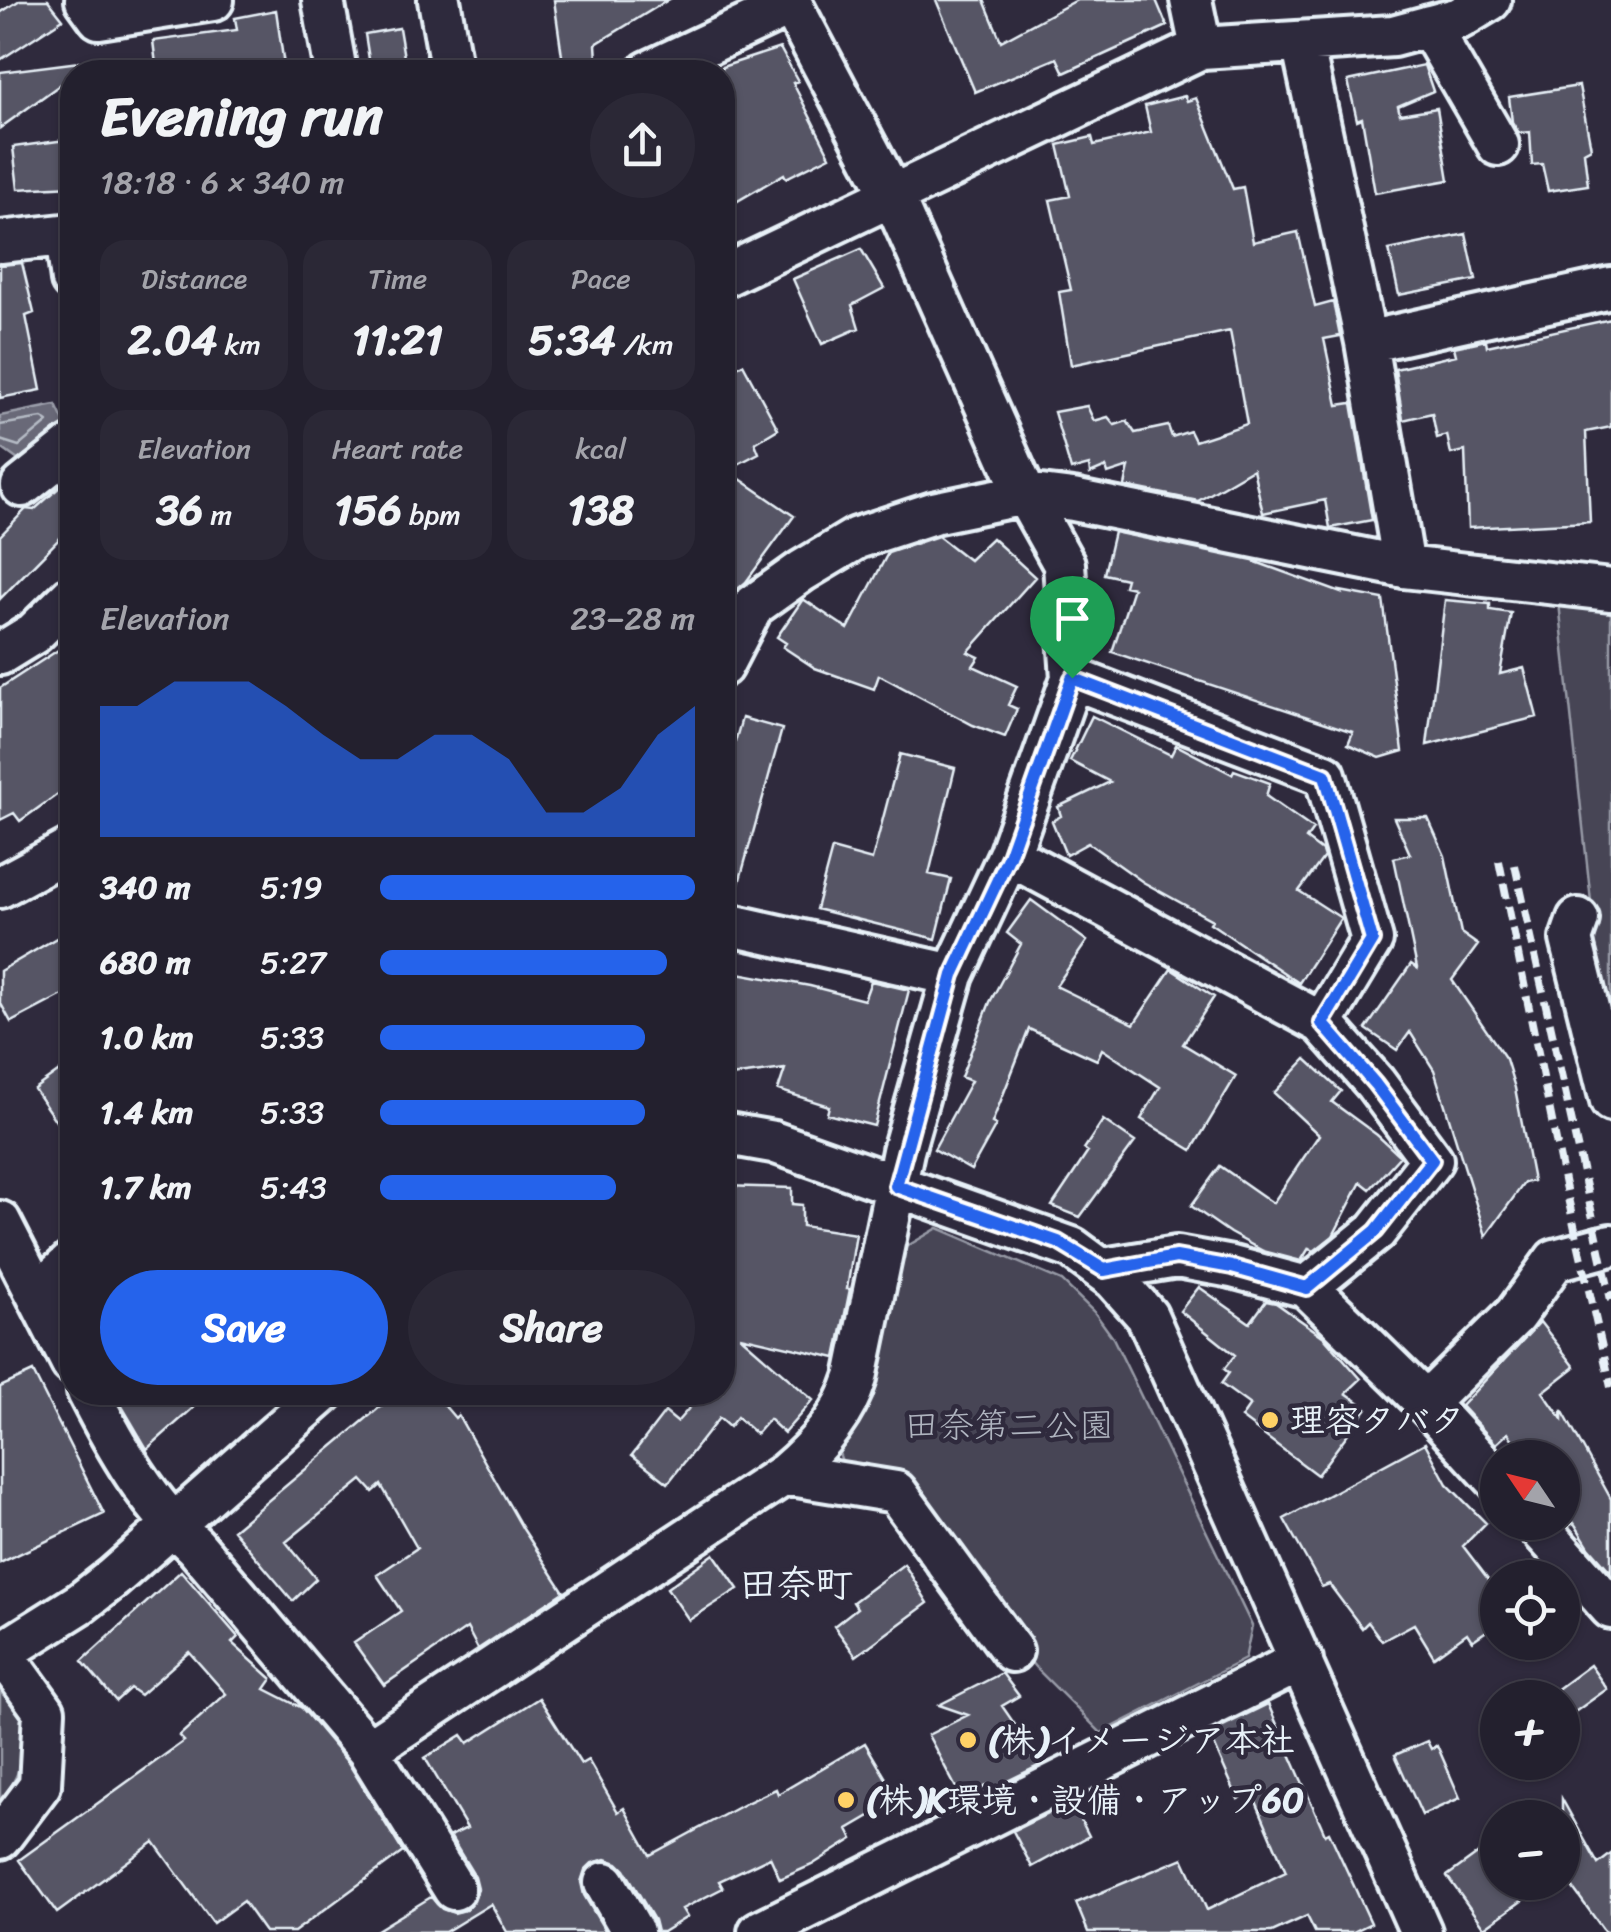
<!DOCTYPE html>
<meta charset="utf-8">
<style>
body{margin:0;font-family:Sriracha,"Klee One",sans-serif;background:#2b2836;color:#f1f3f6;height:100vh;display:flex;flex-direction:column;font-size:38px;white-space:nowrap}
*{box-sizing:border-box;margin:0}
p{font-size:32px;color:#a3a3aa}
.icon{flex:none;width:55px;height:55px;fill:none;stroke:currentColor;stroke-width:2;stroke-linecap:round;stroke-linejoin:round}
.map{position:relative;flex:1;overflow:hidden}
.drawer{position:absolute;left:60px;top:60px;width:675px;height:1345px;display:flex;flex-direction:column;background:#23202e;border-radius:40px;box-shadow:0 2px 8px #0004,0 0 0 2px #403e4a}
.drawer>*{flex:none}
.needle{width:65px;rotate:305deg}
.tools{position:absolute;left:1480px;top:1440px;display:grid;gap:20px}
.tools a{display:grid;place-items:center;width:100px;height:100px;border-radius:50%;background:#23202e;box-shadow:0 2px 8px #0004,0 0 0 2px #403e4a;font-size:50px}
.pin{position:absolute;display:grid;place-items:center;width:85px;height:85px;color:#fff;margin:-102px -42px;border-radius:50% 50% 50% 0;rotate:-45deg;box-shadow:0 0 10px #0007}
.pin .icon{rotate:45deg}
.round{display:grid;place-items:center;flex:none;width:105px;height:105px;border-radius:52px;background:#2b2836}
.headline{display:flex;align-items:center;justify-content:space-between;height:170px;padding:0 40px}
h1{font-size:55px;font-weight:800;line-height:75px}
.figures{display:grid;grid-template-columns:repeat(3,1fr);gap:15px;height:170px;padding:10px 40px}
.figures div{display:grid;align-content:center;border-radius:25px;background:#2b2836;text-align:center}
.figures b{font-size:42px;font-weight:800}
.figures small{font-size:28px;font-weight:400}
.figures p{font-size:28px}
.chart{height:280px;padding:20px 40px}
.chart p{display:flex;justify-content:space-between}
.chart svg{width:100%;height:180px;margin-top:10px;fill:#2563eb;opacity:.7}
.button{display:flex;gap:20px;margin-top:auto;padding:20px 40px}
.button a{flex:1;height:115px;border-radius:60px;background:#2563eb;color:#fff;font-size:40px;font-weight:800;line-height:115px;text-align:center}
.button a+a{background:#2b2836;color:#f1f3f6}
ul{padding:0 40px;list-style:none;font-size:32px}
li{display:grid;grid-template-columns:160px 120px 1fr;align-items:center;height:75px}
li i{height:25px;border-radius:12px;background:#2563eb}
.map>svg:first-child{display:block}
.green{fill:#464455;stroke:#979aa6;stroke-width:2.5}
.water{fill:#696978;stroke:#9c9fab;stroke-width:2.5}
.lines{fill:none;stroke-linecap:round;stroke-linejoin:round}
.shore{stroke:#b5bbc5;stroke-width:2.5}
.building{fill:#575565;stroke:#e8f1f8;stroke-width:2.5}
.minor-casing{stroke:#e8f1f8;stroke-width:48}
.minor{stroke:#2f2a3d;stroke-width:40}
.rail{stroke:#e8f1f8;stroke-width:8;stroke-dasharray:15 8;stroke-linecap:butt}
.route-casing{stroke:#fff;stroke-width:20}
.route{stroke:#2563eb;stroke-width:12}
.poi-dot{fill:#ffd166;stroke:#2f2a3d;stroke-width:4}
.labels{text-anchor:middle;stroke-width:9;stroke-linejoin:round;paint-order:stroke}
.poi-label{font-size:35px;font-weight:bold;fill:#e8f1f8;stroke:#2f2a3d;text-anchor:start}
.park-label{font-size:35px;fill:#afb4bf;stroke:#2f2a3d}
.neighbourhood-label{font-size:38px;font-weight:bold;fill:#e8f1f8;stroke:#2f2a3d}
</style>
<div class="map">
<svg width="1611" height="1932" viewBox="0 0 1611 1932">
<rect width="100%" height="100%" fill="#2f2a3d"/>
<filter id="ink" filterUnits="userSpaceOnUse"><feTurbulence type="fractalNoise" baseFrequency=".01" numOctaves="2"/><feDisplacementMap in="SourceGraphic" scale="20" xChannelSelector="R" yChannelSelector="G"/><feConvolveMatrix kernelMatrix="1 2 1 2 8 2 1 2 1" color-interpolation-filters="sRGB"/></filter>
<g filter="url(#ink)">
<path class="green" d="M1557,584l54,8v438l-6,2z
M938,1228l124,53 33,32 18,25 139,288 -7,33 -144,74 -66,-66 -136,-165 -53,-29 -7,-20 28,-44 10,-23 27,-138z
M0,1692l23,21c2,39 2,57 -23,89z"/>
<path class="water" d="M56,405l9,19 -47,36 -18,-13v-31z"/>
<g class="lines">
<path class="shore" d="M0,425l42,-7 6,4 -29,24 -19,-6"/>
</g>
<path class="building" d="M20,0h28l15,19 -63,41v-47z
M554,0h114l-72,44 1,16 -33,10z
M936,0h48l17,41 76,-41h79l11,26 -103,47 -7,-15 -82,34z
M276,10l9,62h-128l-4,-31 84,-11 -2,-12z
M399,28l6,35 -20,9h-14l-6,-38z
M780,48l18,33 -5,2 37,73 -44,22 -2,-4 -62,36v-143z
M95,60l-23,12v4l-72,52v-56z
M1424,65l9,26 -35,15 2,8 37,-6 12,72 -74,13 -13,-75 -5,2 -9,-39z
M1579,86l12,62 -7,4 4,33 -40,6 -6,-27 -10,1 -2,-33 -11,1 -7,-11 -3,-25z
M1185,96l2,5 9,-3 37,91 10,-2 10,55 45,-10 17,75 18,-5 7,34 -16,3 14,66 14,-2 20,117 -42,8 -5,-28 -62,13 -10,-44 -55,32 -73,-15 4,-19 -21,7 -2,-7 -16,7 -1,-9 -18,5 -17,-58 33,-6 7,15 14,-4 7,8 12,-4 8,12 33,-7 4,11 18,-6 5,10 52,-17 -17,-93 -159,34 -12,-73 12,-2 -21,-90 20,-4 -12,-51 34,-8 2,8 57,-13 -6,-26z
M66,140l6,46 -54,3 -5,-42z
M1466,234l10,46 -77,15 -10,-45z
M861,249l23,39 -32,17 7,23 -37,16 -29,-65z
M22,263l12,50 -8,3 15,74 -41,8v-133z
M1611,319v108l-25,5 4,90 -122,6 -3,-77 -14,3 -4,-19 -10,3 -5,-25 -29,7 -8,-51 61,-14 -2,-8 32,-7 1,6z
M743,364l35,65 -23,14 4,10 -32,17 67,46 -48,66 -14,12 -10,19v-239z
M72,476v50l-72,73v-63l26,-27 8,1z
M1114,532l139,29 88,32 -1,-2 43,8 20,152 -23,7 -32,-14 5,-12 -241,-80 21,-64 -9,-2 2,-7 -22,-5z
M938,536l31,24 23,-22 43,39 -67,75 11,5 -6,9 44,20 -9,19 9,4 -12,28 -32,-12 -94,-50 -5,14 -59,-21 -32,-21 3,-4 -9,-6 26,-38 45,30 40,-76z
M1445,600l45,4v6l21,3 -11,61 24,-6 13,49 -110,28z
M72,641v143l-52,37 -6,-8 -14,7v-132z
M1092,716l79,39 5,-10 56,29 2,-4 36,13 -4,13 47,33 -7,10 16,12 2,6 -25,34 42,27 -42,65 -89,-60 2,-3 -69,-38 -55,-39 -22,12 -14,-34 9,-5 -3,-9 52,-25 -40,-21z
M742,718l40,11 -48,172 -12,-1v-113z
M900,754l55,14 -26,106 22,5 -15,60 -120,-30 16,-60 40,11z
M1394,818h34l17,38 16,77 17,12 -26,35 54,79 9,29 18,93 -9,2 -38,53 -52,-166 -24,-38 -13,18 -31,-21 45,-65 6,4 -23,-110 16,-4z
M1031,900l56,41 -31,45 78,38 37,-55 43,28 -31,47 53,32 -44,74 -51,-31 19,-32 -58,-38 -5,11 -68,-31 -37,94 4,2 -25,45 -37,-21 37,-68 -10,-4 29,-75 31,-58 -14,-11z
M72,929v61l-61,32 -11,-20v-31z
M727,971l83,15 54,14 7,-19 38,9 -35,136 -47,-12 2,-8 -51,-16 7,-21 -63,8v-87z
M1306,1059l35,32 -9,11 45,33 23,21 -30,33 -9,-7 -28,54 -19,15 -5,-3 -8,13 -38,-10 -33,-18 -39,-27 29,-40 53,37 46,-68 -45,-42z
M72,1062v83l-38,-56z
M1103,1120l32,22 -55,75 -28,-11 36,-54 -4,-3z
M722,1186l70,2v16l10,1v21l54,8 -9,55h3l-14,69 -96,-22 73,64 -29,33 -15,-14 -13,15 -19,-17 -8,10 -10,-9 -51,65 -36,-28 33,-43 12,10 20,-23 -7,-7h32z
M1199,1287l51,36 16,-22 10,2 48,34 37,42 -15,14 21,15 -50,67 -76,-57 9,-13 -29,-21 8,-11 -5,-4 11,-14 -55,-44z
M1540,1322l35,45 -32,25 19,27v-9l49,89v73l-22,-25 -15,-24 -5,3 -7,-8v-60h-36l-18,-25 -12,11 -35,-38z
M33,1372l71,142 -104,49v-176z
M132,1392h79l-64,57 -27,-46z
M398,1392h35l22,26 3,-3 65,114 41,63 -86,57 -11,-21 -83,57 -30,-42 47,-32 -24,-36 40,-27 -36,-63 -8,7 -11,-12 -76,62 30,37 -23,22 -60,-71z
M1425,1443l22,41 39,39 -23,23 35,46v31l-26,18 -5,-8 -33,24 -20,-33 -32,17 -14,-19 -6,6 -33,-44 -7,3 -38,-68z
M714,1554l24,35 -49,31 -22,-32z
M904,1564l24,39 -72,53 -22,-30 23,-18 -4,-6z
M181,1571l57,66 -6,6 40,36 -7,10 37,19 47,56 54,88 -109,80h-29l-22,-31 -30,22 -59,-81 -97,71 -38,-53 165,-119 -5,-5 47,-42 -37,-42 -49,43 -10,-7 -14,13 -34,-40z
M1590,1665l17,24 -42,30 -3,-21 -14,-2z
M1002,1673l17,23 -17,10 40,58 -51,25 -3,-4 -26,14 -34,-64 40,-20 -29,-10z
M539,1698l42,66 7,-4 30,52 6,-4 26,47 96,-52 30,-14 2,5 87,-51 29,49 -9,5 4,8 -41,24 5,10 -41,26 -32,14 -10,-22 -51,24 4,7 -41,21 5,8 -24,15h-6l-3,-12 -29,-50 -7,-7 -12,-4 -14,4 -7,7 -4,12 3,13 22,37h-99l-16,-28 -46,28h-71l57,-35 11,12 12,4 12,-3 8,-9 4,-12 -3,-12 -25,-41 17,-8 -42,-70 37,-23 6,8z
M1268,1704l57,130 4,-2 42,91 -18,9h-38l-8,-16 -35,16h-184l-12,-29 107,-45 24,52 79,-38 -34,-80 -14,7 -29,-66z
M1427,1741l4,8 6,-4 23,53 -38,17 -27,-60z
M1562,1799l36,65 13,-10v78h-6l-43,-59z
M1072,1802l17,34 -57,31 -19,-36z
M1498,1839v43h50l-64,46 -37,-52z"/>
<g class="lines">
<g class="minor-casing">
<path id="minor" d="M86,0l13,18 114,-18
M323,0l13,72
M439,0l13,72
M1191,0l10,48
M1429,26l69,119
M1302,42l64,300 38,225
M648,72l143,-67
M66,235l6,45
M0,242l72,-8
M722,277l479,-229 192,-12 67,-18 30,-18
M1366,342l245,-54
M22,486l50,-40
M0,654l34,-21 38,-37
M722,666l31,-60 49,-35 55,-33 76,-25 92,-19 48,6 331,67 207,23
M1072,678l253,97 47,165 -50,83
M1009,855l313,168 53,60 57,77 -56,71 -69,56
M0,887l72,-39
M1578,919l-7,20 40,162
M722,923l231,52
M722,1133l51,9 299,106 42,31 33,37 274,616
M0,1222l72,141
M1104,1269l73,-12 55,10 75,20 119,116 72,78
M37,1294l35,-32
M88,1392c28,55 61,113 107,154l173,204 86,139
M1426,1403l89,-88 40,-55 56,-15
M785,1474l111,18 116,159
M1534,1522l77,86
M0,1654l81,-51 32,-25 211,-186
M368,1750l417,-276c31,-26 59,-57 71,-96l47,-227 50,-176 56,-120 63,-177 -8,-114 -39,-70 -132,-297 -104,-197
M0,1838l40,-53 4,-74 -41,-57
M605,1883l28,49
M759,1932l543,-272"/>
</g>
<use href="#minor" class="minor"/>
<path class="rail" d="M1499,861l66,324 46,202
M1515,865l96,435"/>
</g>
</g>
<g class="lines" filter="url(#ink)">
<g class="route-casing">
<path id="route" d="M1072,678l253,97 47,165 -50,83 53,61 57,76 -56,71 -69,57 -75,-21 -56,-10 -72,13 -46,-28 -162,-56 57,-211 56,-119z"/>
</g>
<use href="#route" class="route"/>
</g>
<g class="poi-dot">
<circle cx="1270" cy="1420" r="10"/>
<circle cx="968" cy="1740" r="10"/>
<circle cx="846" cy="1800" r="10"/>
</g>
<g class="labels">
<g class="poi-label">
<text x="1290" y="1432">理容タバタ</text>
<text x="988" y="1752">(株)イメージア本社</text>
<text x="866" y="1812">(株)K環境・設備・アップ60</text>
</g>
<g class="park-label">
<text x="1009" y="1437">田奈第二公園</text>
</g>
<g class="neighbourhood-label">
<text x="796" y="1597">田奈町</text>
</g>
</g>
</svg>
<div class="tools">
<a><svg class="needle" viewBox="-14 -14 28 28"><path d="M0-13l5 13h-10z" fill="#e53935"/><path d="M0 13l5-13h-10z" fill="#a3a3aa"/></svg></a>
<a><svg class="icon" aria-label="locate" viewBox="0 0 24 24"><circle cx="12" cy="12" r="6"/><path d="M12 2v4M12 18v4M2 12h4M18 12h4"/></svg></a>
<a>+</a>
<a>−</a>
</div>
<div class="pin" style="left:1072px;top:678px;background:#1e9e55"><svg class="icon" aria-label="arrive" viewBox="0 0 24 24"><path d="M6 21V4h12l-3 4 3 4H6"/></svg></div>
<section class="drawer">
<div class="headline"><div><h1>Evening run</h1><p>18:18 · 6 × 340 m</p></div><a class="round"><svg class="icon" aria-label="share" viewBox="0 0 24 24"><path d="M12 15V3M7 8l5-5 5 5M5 13v7h14v-7"/></svg></a></div>
<div class="figures">
<div><p>Distance</p><b>2.04<small> km</small></b></div>
<div><p>Time</p><b>11:21</b></div>
<div><p>Pace</p><b>5:34<small> /km</small></b></div>
</div>
<div class="figures">
<div><p>Elevation</p><b>36<small> m</small></b></div>
<div><p>Heart rate</p><b>156<small> bpm</small></b></div>
<div><p>kcal</p><b>138</b></div>
</div>
<div class="chart"><p><span>Elevation</span>23–28 m</p>
<svg viewBox="0 0 160 44" preserveAspectRatio="none"><path d="M0 44V12L10 12L20 6L30 6L40 6L50 12L60 19L70 25L80 25L90 19L100 19L110 25L120 38L130 38L140 32L150 19L160 12V44z"/></svg>
</div>
<ul>
<li><b>340 m</b>5:19<i style="width:100%"></i></li>
<li><b>680 m</b>5:27<i style="width:91%"></i></li>
<li><b>1.0 km</b>5:33<i style="width:84%"></i></li>
<li><b>1.4 km</b>5:33<i style="width:84%"></i></li>
<li><b>1.7 km</b>5:43<i style="width:75%"></i></li>
</ul>
<div class="button"><a>Save</a><a>Share</a></div>
</section>
</div>
